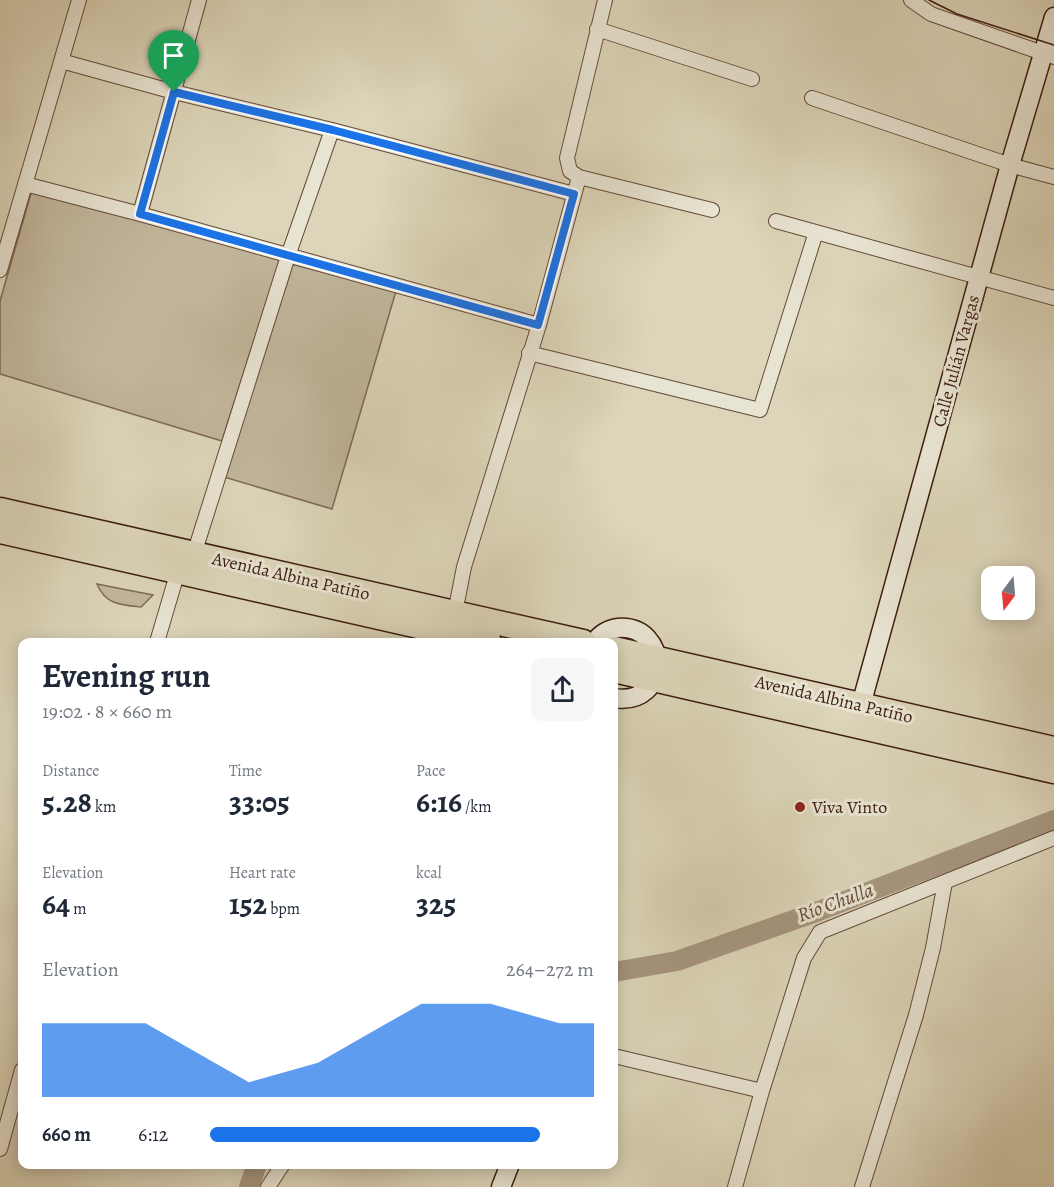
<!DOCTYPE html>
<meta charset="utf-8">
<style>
body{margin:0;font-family:Alegreya,serif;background:#f6f6f7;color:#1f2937;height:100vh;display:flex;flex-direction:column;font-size:22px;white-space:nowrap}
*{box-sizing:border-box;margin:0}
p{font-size:20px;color:#747a83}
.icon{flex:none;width:33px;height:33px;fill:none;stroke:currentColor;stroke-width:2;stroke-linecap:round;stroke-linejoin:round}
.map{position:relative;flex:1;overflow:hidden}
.side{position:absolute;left:18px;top:638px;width:600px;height:531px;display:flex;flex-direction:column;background:#fff;border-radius:12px;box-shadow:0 3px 15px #0003}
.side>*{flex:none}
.needle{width:39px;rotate:196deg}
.controls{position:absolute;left:981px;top:566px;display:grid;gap:12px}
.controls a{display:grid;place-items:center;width:54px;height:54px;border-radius:12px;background:#fff;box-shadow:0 3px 15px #0003;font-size:30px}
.pin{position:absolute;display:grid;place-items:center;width:51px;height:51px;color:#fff;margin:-62px -26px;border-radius:50% 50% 50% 0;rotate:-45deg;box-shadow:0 0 6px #0007}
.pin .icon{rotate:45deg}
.round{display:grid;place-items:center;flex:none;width:63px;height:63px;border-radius:12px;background:#f6f6f7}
.overview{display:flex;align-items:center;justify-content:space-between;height:102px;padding:0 24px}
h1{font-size:33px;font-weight:700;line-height:45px}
.figures{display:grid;grid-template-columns:repeat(3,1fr);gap:9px;height:102px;padding:6px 24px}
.figures div{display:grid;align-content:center}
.figures b{font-size:30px;font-weight:700}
.figures small{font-size:16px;font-weight:400}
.figures p{font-size:16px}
.chart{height:168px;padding:12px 24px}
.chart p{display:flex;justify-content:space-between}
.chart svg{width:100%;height:108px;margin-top:6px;fill:#1a73e8;opacity:.7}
ul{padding:0 24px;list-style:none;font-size:20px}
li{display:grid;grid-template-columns:96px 72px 1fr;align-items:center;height:45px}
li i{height:15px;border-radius:8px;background:#1a73e8}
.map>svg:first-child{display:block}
.green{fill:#c1b69c;stroke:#7f6956;stroke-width:1.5}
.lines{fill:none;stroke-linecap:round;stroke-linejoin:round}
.river{stroke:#a6967f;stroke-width:20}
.street-casing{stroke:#654a3a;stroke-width:16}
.secondary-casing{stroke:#3d1c0f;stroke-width:21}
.highway-casing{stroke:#3d1c0f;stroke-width:27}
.street{stroke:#e8e4d2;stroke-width:14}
.secondary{stroke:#e8e4d2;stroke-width:18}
.highway{stroke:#dcd5b9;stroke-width:24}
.tram{stroke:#3d1c0f;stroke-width:1.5}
.route-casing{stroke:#fff;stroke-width:12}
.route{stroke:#1a73e8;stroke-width:8}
.poi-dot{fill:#8f2418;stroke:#e8e4d2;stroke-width:2}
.labels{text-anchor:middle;stroke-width:6;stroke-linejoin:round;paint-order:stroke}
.street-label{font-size:18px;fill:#3d1c0f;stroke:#e8e4d2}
.poi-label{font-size:18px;fill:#3d1c0f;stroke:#e8e4d2;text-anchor:start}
.water-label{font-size:20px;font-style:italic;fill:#624736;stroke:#e8e4d2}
</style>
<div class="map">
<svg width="1054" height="1187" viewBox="0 0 1054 1187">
<rect width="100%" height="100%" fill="#dcd5b9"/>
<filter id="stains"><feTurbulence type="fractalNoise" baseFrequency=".00333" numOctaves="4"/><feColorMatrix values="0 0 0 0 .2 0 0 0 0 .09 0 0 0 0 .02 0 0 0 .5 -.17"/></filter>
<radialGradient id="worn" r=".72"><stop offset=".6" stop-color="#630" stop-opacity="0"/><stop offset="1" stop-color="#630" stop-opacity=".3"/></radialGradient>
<path class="green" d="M32,190l248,69 -58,182 -222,-67v-73z
M289,265h7l100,26 -64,218 -108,-32z
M97,584l56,11 -12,12c-21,-2 -36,-3 -44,-23z"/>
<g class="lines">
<path class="river" d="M614,972l63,-11 142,-50 235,-91
M249,1187l8,-23"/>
<g class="street-casing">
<path id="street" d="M911,0l20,14 123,43
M597,29l155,50
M61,61l113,31 158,38 242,64
M812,98l198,67 44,12
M579,177l133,33
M25,184l115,30 399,111
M140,214l59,-214
M776,221l278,77
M0,270l79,-270
M529,353l231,57 56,-178
M194,554l94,-298 44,-126
M455,613l9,-46 75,-242 40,-148 -9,-6 -3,-13 38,-158
M157,642l21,-71
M614,1056l148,35
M0,1149l22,-79
M268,1187l15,-23
M735,1187l27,-96 42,-133 16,-26 234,-94
M862,1187l54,-172 17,-67 12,-66"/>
</g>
<g class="secondary-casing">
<path id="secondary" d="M595,642c5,-8 14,-13 23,-14 52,-4 53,79 -4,70
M861,705l149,-540 44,-148
M501,1187l9,-23"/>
</g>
<g class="highway-casing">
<path id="highway" d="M0,510l583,132
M0,531l489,111
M614,649l440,100
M614,670l440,101"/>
</g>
<use href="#street" class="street"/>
<use href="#secondary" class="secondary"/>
<use href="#highway" class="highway"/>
<path class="tram" d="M929,0l28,14 97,31"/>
</g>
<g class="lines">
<g class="route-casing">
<path id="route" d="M174,92l159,38 241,64 -36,131 -398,-111z"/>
</g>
<use href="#route" class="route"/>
</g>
<circle class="poi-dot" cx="800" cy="807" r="6"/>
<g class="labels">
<g class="street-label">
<text transform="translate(956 361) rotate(-75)" y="6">Calle Julián Vargas</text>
<text transform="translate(291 576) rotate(13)" y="6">Avenida Albina Patiño</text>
<text transform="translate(834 699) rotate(13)" y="6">Avenida Albina Patiño</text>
</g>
<g class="poi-label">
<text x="812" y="813">Viva Vinto</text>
</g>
<g class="water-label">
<text transform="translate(835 902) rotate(-20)" y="7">Río Chulla</text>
</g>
</g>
<rect width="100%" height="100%" filter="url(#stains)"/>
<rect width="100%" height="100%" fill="url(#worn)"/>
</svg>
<div class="controls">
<a><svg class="needle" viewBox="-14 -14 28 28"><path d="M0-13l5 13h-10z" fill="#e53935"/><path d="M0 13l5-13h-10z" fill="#747a83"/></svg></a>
</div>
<div class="pin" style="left:174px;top:92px;background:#1e9e55"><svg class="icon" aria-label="arrive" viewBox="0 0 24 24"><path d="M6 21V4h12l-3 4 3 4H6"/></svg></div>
<section class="side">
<div class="overview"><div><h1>Evening run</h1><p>19:02 · 8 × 660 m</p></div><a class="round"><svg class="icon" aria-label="share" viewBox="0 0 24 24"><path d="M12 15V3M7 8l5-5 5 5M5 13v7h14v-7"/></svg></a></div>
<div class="figures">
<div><p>Distance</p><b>5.28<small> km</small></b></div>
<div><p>Time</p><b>33:05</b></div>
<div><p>Pace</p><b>6:16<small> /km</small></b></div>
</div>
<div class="figures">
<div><p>Elevation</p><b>64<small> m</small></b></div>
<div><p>Heart rate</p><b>152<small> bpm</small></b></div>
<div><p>kcal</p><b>325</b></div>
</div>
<div class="chart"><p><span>Elevation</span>264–272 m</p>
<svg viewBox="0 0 160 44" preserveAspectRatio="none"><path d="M0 44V14L10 14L20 14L30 14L40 22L50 30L60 38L70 34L80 30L90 22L100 14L110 6L120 6L130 6L140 10L150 14L160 14V44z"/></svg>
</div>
<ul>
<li><b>660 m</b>6:12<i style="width:86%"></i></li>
</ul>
</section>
</div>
